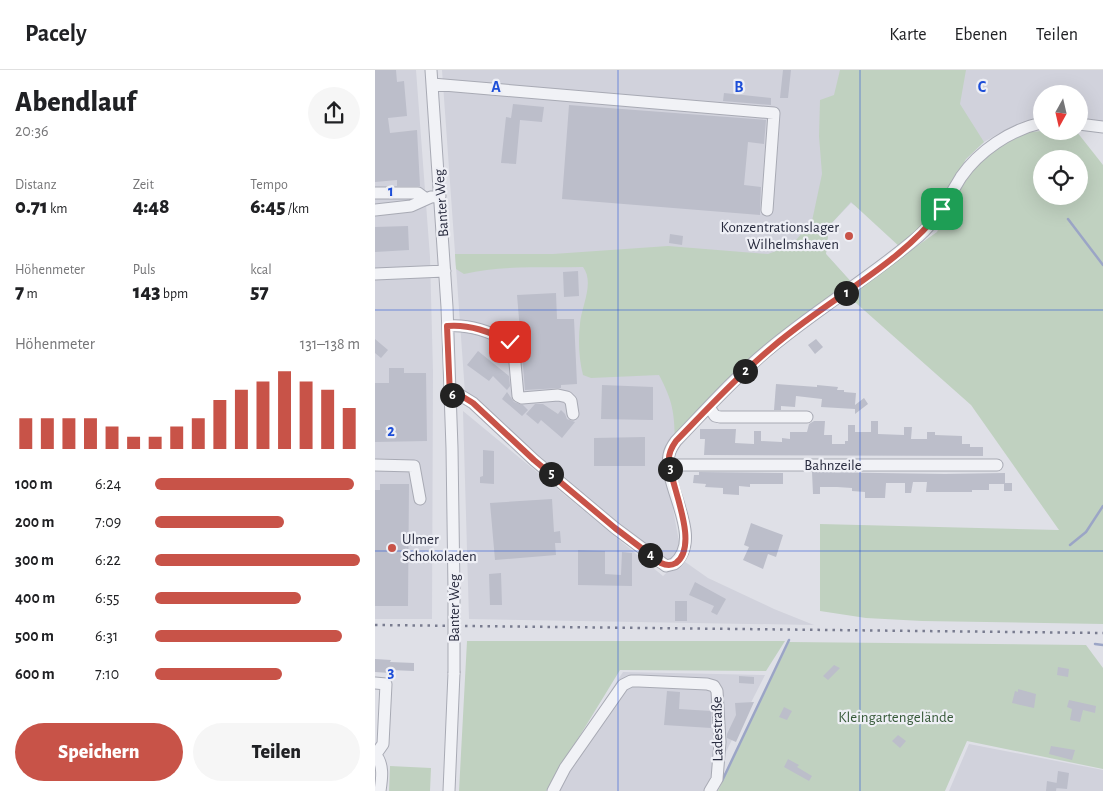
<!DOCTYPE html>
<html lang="de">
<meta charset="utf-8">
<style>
body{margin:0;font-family:"Alegreya Sans",sans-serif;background:#f6f6f6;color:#202124;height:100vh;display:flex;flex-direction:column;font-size:19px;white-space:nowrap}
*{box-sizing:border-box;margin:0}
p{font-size:16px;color:#757577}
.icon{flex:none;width:28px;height:28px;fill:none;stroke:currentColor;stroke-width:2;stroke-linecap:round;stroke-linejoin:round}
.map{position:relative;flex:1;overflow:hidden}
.details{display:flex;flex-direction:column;background:#fff;width:375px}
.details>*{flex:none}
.needle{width:32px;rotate:188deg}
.controls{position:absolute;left:658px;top:15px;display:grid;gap:10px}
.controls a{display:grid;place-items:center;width:55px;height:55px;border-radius:50%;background:#fff;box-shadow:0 5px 20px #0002;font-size:25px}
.pin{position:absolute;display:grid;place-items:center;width:42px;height:42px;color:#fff;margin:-21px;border-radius:10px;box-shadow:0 2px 8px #0006}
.km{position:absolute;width:25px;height:25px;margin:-12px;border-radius:50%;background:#222;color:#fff;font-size:14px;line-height:25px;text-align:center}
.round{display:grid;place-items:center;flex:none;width:52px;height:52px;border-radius:26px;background:#f6f6f6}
.overview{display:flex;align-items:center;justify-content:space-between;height:85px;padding:0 15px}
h1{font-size:28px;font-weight:800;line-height:38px}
.metrics{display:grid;grid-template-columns:repeat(3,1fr);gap:8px;height:85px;padding:5px 15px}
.metrics div{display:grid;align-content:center}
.metrics b{font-size:21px;font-weight:800}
.metrics small{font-size:14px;font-weight:400}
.metrics p{font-size:14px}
.chart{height:140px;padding:10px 15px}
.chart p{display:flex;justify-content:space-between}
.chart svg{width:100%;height:90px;margin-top:5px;stroke:#c85348;stroke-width:6}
.primary-button{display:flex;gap:10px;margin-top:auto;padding:10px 15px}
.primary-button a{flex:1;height:58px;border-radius:30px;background:#c85348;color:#fff;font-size:20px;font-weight:800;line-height:58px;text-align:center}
.primary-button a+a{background:#f6f6f6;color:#202124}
ul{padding:0 15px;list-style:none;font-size:16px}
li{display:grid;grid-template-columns:80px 60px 1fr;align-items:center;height:38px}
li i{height:12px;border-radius:6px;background:#c85348}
header{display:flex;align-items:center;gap:30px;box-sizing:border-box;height:70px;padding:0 25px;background:#fff;border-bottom:1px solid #e0e0e0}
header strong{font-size:24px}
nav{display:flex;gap:28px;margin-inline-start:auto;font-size:18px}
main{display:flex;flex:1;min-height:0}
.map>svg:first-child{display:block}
.built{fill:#d1d2dc}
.green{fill:#c0d1c0;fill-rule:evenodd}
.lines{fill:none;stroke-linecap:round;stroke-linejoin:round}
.stream{stroke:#9ba5c6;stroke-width:2.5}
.building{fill:#bcbeca}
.minor-casing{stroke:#a8aab4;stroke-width:13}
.minor{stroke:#f1f2f6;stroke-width:11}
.rail{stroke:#797c90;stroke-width:2.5;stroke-dasharray:2.5 5;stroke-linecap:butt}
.minor-bridge-casing{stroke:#a8aab4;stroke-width:13;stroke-linecap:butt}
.minor-bridge{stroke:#f1f2f6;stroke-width:11}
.route-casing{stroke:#fff;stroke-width:10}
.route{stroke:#c85348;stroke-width:6}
.grid{fill:none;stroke:#1d4ed8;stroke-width:1;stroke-opacity:0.55}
.poi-dot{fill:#c85348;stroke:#eeeff5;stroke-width:2}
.labels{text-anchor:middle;stroke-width:4.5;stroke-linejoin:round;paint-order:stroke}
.street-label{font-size:15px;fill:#282b3e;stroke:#eeeff5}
.poi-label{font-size:15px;fill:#282b3e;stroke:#eeeff5;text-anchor:end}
.park-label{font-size:15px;fill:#365938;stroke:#eeeff5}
.grid-label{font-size:16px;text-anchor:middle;font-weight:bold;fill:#1d4ed8;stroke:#eeeff5;stroke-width:4.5;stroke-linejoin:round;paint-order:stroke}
</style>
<header>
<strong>Pacely</strong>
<nav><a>Karte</a><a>Ebenen</a><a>Teilen</a></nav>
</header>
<main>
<section class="details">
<div class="overview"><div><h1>Abendlauf</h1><p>20:36</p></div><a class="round"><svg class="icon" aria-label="share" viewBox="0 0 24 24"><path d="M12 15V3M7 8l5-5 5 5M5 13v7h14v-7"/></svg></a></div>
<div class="metrics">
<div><p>Distanz</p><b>0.71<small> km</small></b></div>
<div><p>Zeit</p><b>4:48</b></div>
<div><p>Tempo</p><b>6:45<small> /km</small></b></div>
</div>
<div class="metrics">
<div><p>Höhenmeter</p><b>7<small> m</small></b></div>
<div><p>Puls</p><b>143<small> bpm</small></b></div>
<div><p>kcal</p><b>57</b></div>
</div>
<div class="chart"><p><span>Höhenmeter</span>131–138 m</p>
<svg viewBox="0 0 160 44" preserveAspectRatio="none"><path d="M5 44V29M15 44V29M25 44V29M35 44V29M45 44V33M55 44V38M65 44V38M75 44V33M85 44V29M95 44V20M105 44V15M115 44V11M125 44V6M135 44V11M145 44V15M155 44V24"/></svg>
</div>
<ul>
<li><b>100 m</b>6:24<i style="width:97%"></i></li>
<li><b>200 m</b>7:09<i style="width:63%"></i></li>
<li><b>300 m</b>6:22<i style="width:100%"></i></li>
<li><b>400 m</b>6:55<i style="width:71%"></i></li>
<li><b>500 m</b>6:31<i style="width:91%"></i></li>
<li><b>600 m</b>7:10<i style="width:62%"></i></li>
</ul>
<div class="primary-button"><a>Speichern</a><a>Teilen</a></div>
</section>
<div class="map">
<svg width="728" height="721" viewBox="0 0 728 721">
<rect width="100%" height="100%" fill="#dfe0e7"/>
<path class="built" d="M0,0h41l14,187 3,115 -1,247h-57z
M67,0h661v51l-24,1v-28h-38v26l-36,10 -21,12 -18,17 -27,45 -28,35 -60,-36 -22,23 -3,28 28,31 -95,67 -96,101 16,89 -2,14 -8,9 -204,-172z
M88,341l200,165 18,-17 27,19 66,31 40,16 -345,-6z
M248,602l142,3 -59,116h-158l14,-25z
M594,674l134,26v21h-154z"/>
<path class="green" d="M465,0h126l-6,34 24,38 -18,17 -27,45 -28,35 -10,9 -50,-46 -22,24 -3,28 28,31 -95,67 -84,89c-1,-30 -2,-39 -16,-66l-68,3 -8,-3c-4,-16 -5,-34 -3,-51 1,-17 15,-41 3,-57 -40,1 -81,-2 -119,7l-8,-5 -1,-15h98l115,-8 100,8 24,-9 20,-24 10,-47 -3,-38 1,-36 14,-5z
M666,61l36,1 26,33v459l-181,-3 -56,-3 -46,-7v-87l239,6 -88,-125 -124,-110 90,-63 15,-34 21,-32 22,-21 27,-12zM666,89h38v37h-38z
M92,571h318l-19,30 -146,-1 -74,121h-87z
M414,572l297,3 17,23v101l-136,-28 -22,50h-227z
M15,696l41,2 -1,23h-41z"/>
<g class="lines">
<path class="stream" d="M693,149l35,46
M695,475l16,-13 17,-26
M720,574l8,1
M347,711l67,-141"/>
</g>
<path class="building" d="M0,0h21l1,12 7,-1 3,35 -19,2 2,15 27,-3 3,56h-23v-6l-22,2z
M408,0h8l-3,28h-8z
M349,23l47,5v7l-48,-4z
M138,34l31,3 -2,15 -22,-2 -4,44 -15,-1 5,-46 5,1z
M194,35l197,15 -2,24 -16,-2 -4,43 17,2 -1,28 -198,-16z
M33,156l1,24 -34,2v-25z
M295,164l13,2 -1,9 -13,-2z
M203,201l1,25 -15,1 -1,-25z
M181,223l1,26h17l3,65 -16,1v3l-36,2 -8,-95z
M0,269l13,11 -7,8 -6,-5z
M441,269l7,8 -8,7 -7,-9z
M103,281l31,25 1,10 -3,4 -14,-14 -4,5 -22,-16z
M14,298h15v5h22l1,68 -52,1v-59h14z
M401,314l41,3v-2l21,2 -1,3h7v2l12,1 -1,12 9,-7 4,6 -13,10v-5l-34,-2 1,-8 -26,-3 -1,11 -14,-1v4h-7z
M227,315l51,2v33l-52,-1z
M132,322l7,10 9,3 5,5 -6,6 -20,-17z
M160,334h8l15,10 3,-4 4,4 2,5 8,3 -13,16 -21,-18 -3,4 -12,-10z
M439,351h11l-1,14h8v9h13v-3h3v-16h7v7h16v-11h7v13l26,1v-8h8l-1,12h16v-7h8v3l27,1v8h8v3h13v9l-279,-1 1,-16h-5v-10h36l-1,14 19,1v-13h7v10l21,1v-4l8,1v-7h17l2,-8z
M270,367v29h-51v-28z
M108,380l11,1v33l-14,-1v-6l3,-1z
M324,402l84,1v11h-33v3l-11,-1v9l-16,-1v-6l-18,-1 1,-3 -13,-1 1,-8h5z
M437,402l133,2 60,-1v10h7v8h-8v-7h-15v6h-17v2h-46l1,-10h-14l-2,11h-6v-10h-19l-1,15h-20v-6l-13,-1v-3l-15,-1h-17v7h-7z
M5,414h29l-1,122h-33v-116h5z
M177,429l2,33 6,-1 1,12h-6l1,12 -61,5 -5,-57z
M376,453l32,12 -7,22 -8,-3 -5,15 -20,-9 6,-13 -5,-2z
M203,480l27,1v23l16,1 1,-23 10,1v33l-54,-1z
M126,503l1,32h-12l-1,-31z
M320,512l31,17 -9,16 -6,-3 3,-6 -25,-11z
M300,531h12v20h-12z
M0,589l16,1 -1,2 24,1v8l-24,-1v3l-15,-1z
M459,595l6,3 -12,12 -5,-4z
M683,597l11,2 -1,8 -11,-2z
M364,606l15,1v7l-15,-1z
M643,619l18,5 -2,14 -22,-5 3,-12 3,1z
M292,621l13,1 -1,17 32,2v17l-47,-3z
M694,630l27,6 -1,7 -12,-3 -3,12 -10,-2 2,-11 -5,-2z
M379,632l-18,40 -9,-4v-4l9,-19 -1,-12z
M409,637l8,4 -5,9 -8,-3z
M523,665l8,6 -6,7 -8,-7z
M676,676l24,4 -3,10 -23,-6z
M413,689l11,6 -2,2 15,9 -3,5 -25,-14z
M683,701l11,2 -2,16 -11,-1z
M672,711l10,2 -1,8h-10z"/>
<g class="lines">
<g class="minor-casing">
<path id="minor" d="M56,0l16,237 5,141 2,142
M57,14l342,29 -7,97
M704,54l24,3
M0,123h43l8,6
M0,140l36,-4 20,-9 9,-1
M0,204l70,-3
M73,256c22,-2 42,6 62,16l4,10 4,44 4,2 36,-3 9,2 4,4 2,13
M75,325h10l13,8 61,57 81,68 47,35 4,3 8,-2c31,-27 -11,-77 -5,-109 1,-5 4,-10 7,-14 30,-31 59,-64 92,-91 49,-41 103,-73 151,-114 18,-16 30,-39 42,-59 18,-26 49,-47 80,-54
M334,337l6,9 5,1h87
M0,395l39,1 6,33
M294,395h328
M0,613l11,1 -3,60 -7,10
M0,684c9,10 7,24 5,37
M74,721l5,-118
M178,721l12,-23 58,-83 8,-4h8l68,3 7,2 3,5 3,51 -3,37 -7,12"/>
</g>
<use href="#minor" class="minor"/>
<path class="rail" d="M0,555l728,8"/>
<g class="minor-bridge-casing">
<path id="minor-bridge" d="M79,603v-83"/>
</g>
<use href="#minor-bridge" class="minor-bridge"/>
</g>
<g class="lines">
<g class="route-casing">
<path id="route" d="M135,272c-20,-10 -40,-18 -63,-16l3,70 10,-1 13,8 61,57 81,68 46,35c6,3 10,3 15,0 24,-18 -5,-77 -7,-101 -1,-8 2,-14 7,-21 38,-39 75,-79 119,-112 50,-39 108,-69 147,-120"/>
</g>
<use href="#route" class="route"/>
</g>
<path class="grid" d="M243,0v721M485,0v721M0,240h728M0,481h728"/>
<g class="poi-dot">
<circle cx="474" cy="166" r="5"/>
<circle cx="17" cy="478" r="5"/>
</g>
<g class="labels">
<g class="street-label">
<text transform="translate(66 133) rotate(-94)" y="5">Banter Weg</text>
<text x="458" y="400">Bahnzeile</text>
<text transform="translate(79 538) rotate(-90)" y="5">Banter Weg</text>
<text transform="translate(342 659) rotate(-91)" y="5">Ladestraße</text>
</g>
<g class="poi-label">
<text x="464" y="162">Konzentrationslager<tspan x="464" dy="17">Wilhelmshaven</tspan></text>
<text x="27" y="474" text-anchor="start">Ulmer<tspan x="27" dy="17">Schokoladen</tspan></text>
</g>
<g class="park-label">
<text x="521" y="652">Kleingartengelände</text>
</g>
</g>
<g class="grid-label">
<text x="121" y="22">A</text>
<text x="364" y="22">B</text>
<text x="607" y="22">C</text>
<text x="16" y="126">1</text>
<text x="16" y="366">2</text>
<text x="16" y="607">3</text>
</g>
</svg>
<div class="controls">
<a><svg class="needle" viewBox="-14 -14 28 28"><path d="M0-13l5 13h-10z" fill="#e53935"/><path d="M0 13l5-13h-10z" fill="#757577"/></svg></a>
<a><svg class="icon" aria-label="locate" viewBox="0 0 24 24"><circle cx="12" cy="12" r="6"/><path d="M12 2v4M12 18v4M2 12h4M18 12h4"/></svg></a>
</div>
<div class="pin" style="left:567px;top:139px;background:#1e9e55"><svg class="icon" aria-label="arrive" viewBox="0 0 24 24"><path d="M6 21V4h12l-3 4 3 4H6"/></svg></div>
<div class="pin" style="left:135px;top:272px;background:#d93025"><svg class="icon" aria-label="check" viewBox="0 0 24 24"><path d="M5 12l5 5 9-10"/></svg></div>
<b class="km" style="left:471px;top:223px">1</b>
<b class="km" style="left:370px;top:301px">2</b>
<b class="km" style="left:295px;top:399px">3</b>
<b class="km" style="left:275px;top:485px">4</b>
<b class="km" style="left:176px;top:404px">5</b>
<b class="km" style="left:77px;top:325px">6</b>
</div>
</main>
